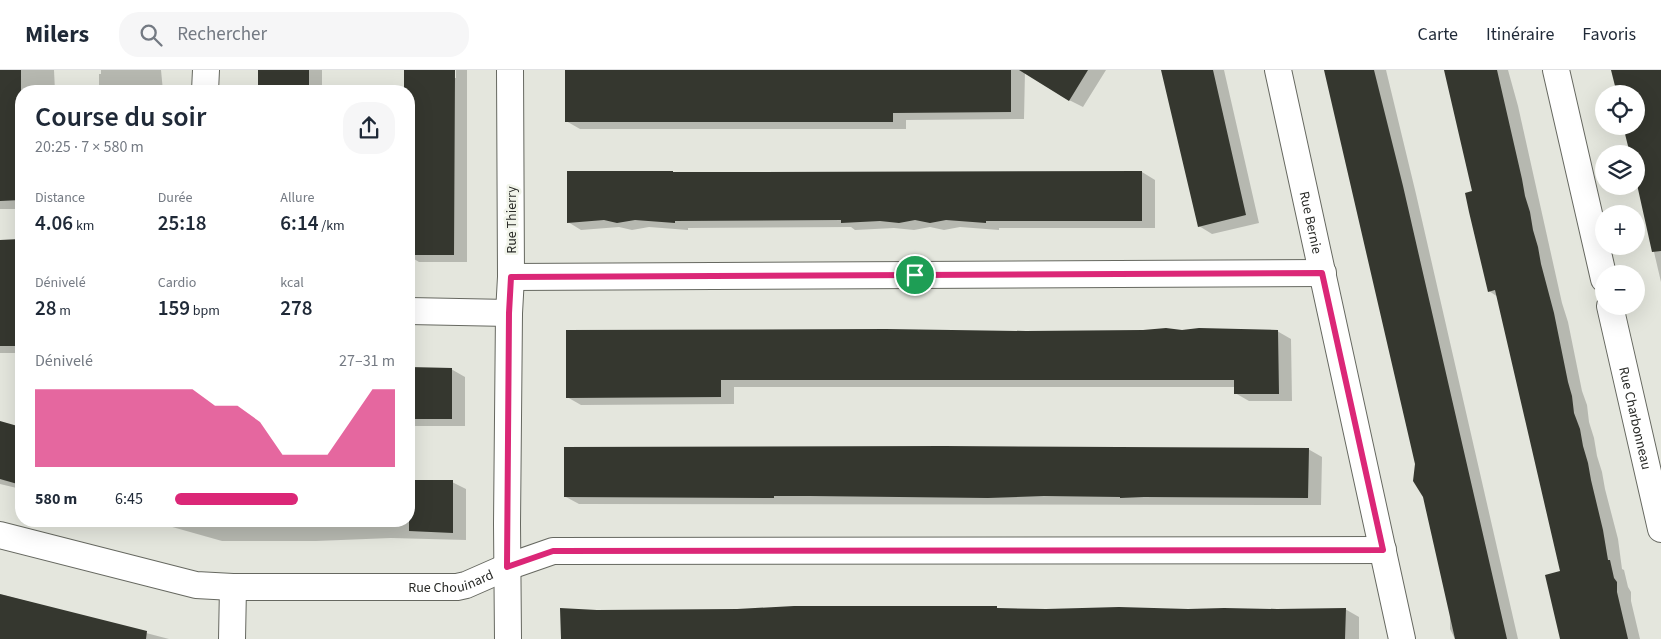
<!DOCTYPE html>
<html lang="fr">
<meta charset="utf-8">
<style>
body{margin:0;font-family:"Source Sans 3",sans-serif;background:#f6f6f7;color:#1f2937;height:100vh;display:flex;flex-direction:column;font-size:19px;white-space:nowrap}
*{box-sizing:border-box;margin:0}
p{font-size:16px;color:#747a83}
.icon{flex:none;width:28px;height:28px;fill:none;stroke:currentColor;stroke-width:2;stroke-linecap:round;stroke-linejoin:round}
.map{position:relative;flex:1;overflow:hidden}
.sheet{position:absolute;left:15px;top:15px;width:400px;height:442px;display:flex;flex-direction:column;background:#fff;border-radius:20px;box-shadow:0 5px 20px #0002}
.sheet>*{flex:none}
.buttons{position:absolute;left:1595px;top:15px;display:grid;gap:10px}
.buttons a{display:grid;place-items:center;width:50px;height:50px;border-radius:50%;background:#fff;box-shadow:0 5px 20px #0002;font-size:25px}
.pin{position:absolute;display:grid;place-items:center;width:42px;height:42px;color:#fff;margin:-21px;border:2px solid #fff;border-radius:50%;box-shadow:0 1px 5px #0007}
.round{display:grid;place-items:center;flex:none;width:52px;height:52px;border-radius:20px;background:#f6f6f7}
.overview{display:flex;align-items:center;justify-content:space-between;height:85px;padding:0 20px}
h1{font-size:28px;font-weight:600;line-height:38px}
.metrics{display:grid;grid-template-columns:repeat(3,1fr);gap:8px;height:85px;padding:5px 20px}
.metrics div{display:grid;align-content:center}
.metrics b{font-size:21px;font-weight:600}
.metrics small{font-size:14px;font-weight:400}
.metrics p{font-size:14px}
.chart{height:140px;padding:10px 20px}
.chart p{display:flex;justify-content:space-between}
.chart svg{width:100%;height:90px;margin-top:5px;fill:#db2777;opacity:.7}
ul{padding:0 20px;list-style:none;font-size:16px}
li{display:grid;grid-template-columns:80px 60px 1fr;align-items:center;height:38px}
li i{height:12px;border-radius:6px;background:#db2777}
header{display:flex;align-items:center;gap:30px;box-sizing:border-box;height:70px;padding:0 25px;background:#fff;border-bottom:1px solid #e0e1e3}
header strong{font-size:24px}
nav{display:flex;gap:28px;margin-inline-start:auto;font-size:18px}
.search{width:350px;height:45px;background:#f6f6f7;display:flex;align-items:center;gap:12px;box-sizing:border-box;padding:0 18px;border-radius:20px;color:#747a83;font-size:19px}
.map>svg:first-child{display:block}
.shadow{fill:#0003}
.building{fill:#35372f}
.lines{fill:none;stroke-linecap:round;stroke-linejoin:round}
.street-casing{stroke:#666860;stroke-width:28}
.street{stroke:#fff;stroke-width:26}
.route-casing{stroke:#fff;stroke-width:10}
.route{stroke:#db2777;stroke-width:6}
.labels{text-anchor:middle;stroke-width:5;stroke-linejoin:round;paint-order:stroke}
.street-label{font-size:14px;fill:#292a27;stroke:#f1f4ea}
</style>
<header>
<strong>Milers</strong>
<div class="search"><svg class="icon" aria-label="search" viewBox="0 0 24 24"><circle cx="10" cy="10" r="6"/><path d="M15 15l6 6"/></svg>Rechercher</div>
<nav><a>Carte</a><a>Itinéraire</a><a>Favoris</a></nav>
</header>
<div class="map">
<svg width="1661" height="569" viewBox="0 0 1661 569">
<rect width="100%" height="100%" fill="#e4e6dd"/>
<path class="shadow" d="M0,0h54l1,21h-34v118h-21z
M101,0h60l2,21h-69v-5h5v-12h2z
M259,0h63v21h-63z
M405,0h48v8h3v-8h11v192h-48l-10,-6v-165h-4z
M566,0h457l2,1 -1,48 -118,1v9h-326l-14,-8z
M1028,0h78l-23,37 -14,-7z
M1162,0h62l35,153 -47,11 -13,-8z
M1326,0h60l30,124 102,445h-63l-5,-10v-17z
M1446,0h62l10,36 44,197 6,19 14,69 5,14 2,17 5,16 3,18 5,16 3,17 13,50 4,30 2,1 4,17 3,5v9l9,38h-79v-67l-63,-275 -9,-6 -15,-99z
M1612,0h49v212l-25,-107v-81z
M1142,102l13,8v48h-156v2l-39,-3 -16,3 -14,-3 -16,3 -20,-2 -39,2 -4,-3 -163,1v2l-39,-3 -17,3 -13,-3 -38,3 -13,-8 107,-48z
M0,171l21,1v111h-21z
M1182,261h95l14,8 1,62h-43l-14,-8 1,-6h-502v17l-153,1 -14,-8 459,-65z
M409,298l42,1 14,8v49h-56z
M2,353l19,5v61l-21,-5v-58z
M1308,379l14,8 -1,48 -742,-1 -13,-7z
M409,412h43l14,7v51l-75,-2 -75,3h-94l-71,-20h258z
M0,524l85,23 84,22h-169z
M996,538l3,1h346l14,8v22h-797l35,-28z"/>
<path class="building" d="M0,0h21v130l-21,1z
M258,0h51v21h-51z
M404,0h51l-1,185h-45v-164h-5z
M565,0h446v42l-118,1v9h-328z
M1019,0h69l-19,31z
M1161,0h52l33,145 -48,12z
M1324,0h50l29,116 104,453h-52l-32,-142 -10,-16 2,-17z
M1444,0h53l25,109 3,17 5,16 3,18 5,17 3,17 13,49 14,69 4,14 2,17 6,16 3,17 5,17 3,17 12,50 5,30h2l4,18 3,4v10l11,47h-68l-15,-64 15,-4 -65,-281 -7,2 -19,-80 -4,-19 7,-2z
M1611,0h50v181l-9,1 -16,-72v-26h-6l-7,-28h13v-32h-19z
M567,101h106v1h49l420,-1v50h-156v2l-40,-3 -16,3 -15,-3 -16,3 -19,-2 -39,2v-3l-166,1v2l-40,-3 -18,3 -13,-3 -37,3z
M20,169l1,107h-21v-106z
M1166,258l16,2 17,-2 79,2 1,64h-45v-14h-513v17l-155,1v-68l320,-1 140,2 117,-1z
M409,297l43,1v51h-43z
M0,351l21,6v58l-21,-6z
M944,376l365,2 -1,50 -164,-1 -24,1v-1l-76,-1 -56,2 -178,-2h-36v2l-210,-1v-50z
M409,410h44v53l-44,-2z
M0,524l147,37 -1,8h-146z
M794,536h203v2l49,1 73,-2 69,2 36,-1 53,1 69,-1 -1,31h-784l-1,-31 37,2 140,-1z"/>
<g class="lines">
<g class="street-casing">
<g id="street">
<path id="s1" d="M1278,0l124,569"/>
<path d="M1556,0l48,209"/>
<path d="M205,21l1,-21"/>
<path d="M511,207l812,-4"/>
<path id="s2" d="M1610,236l51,223"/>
<path d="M409,241l100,2"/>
<path id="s3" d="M0,465l196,50 37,2h224l9,-2 41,-18 46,-16 830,-1"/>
<path d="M232,569l1,-52"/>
<path d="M508,569l-1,-115 2,-211 2,-36 -1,-207"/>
</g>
</g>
<use href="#street" class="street"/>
</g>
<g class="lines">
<g class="route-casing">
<path id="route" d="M1322,203l61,277 -830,1 -46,16 2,-254 2,-36z"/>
</g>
<use href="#route" class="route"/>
</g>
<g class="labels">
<g class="street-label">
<text transform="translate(511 150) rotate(-90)" y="5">Rue Thierry</text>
<text dy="5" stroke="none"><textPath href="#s1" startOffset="156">Rue Bernie</textPath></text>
<text dy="5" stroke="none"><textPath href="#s2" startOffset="115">Rue Charbonneau</textPath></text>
<text dy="5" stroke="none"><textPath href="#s3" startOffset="458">Rue Chouinard</textPath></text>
</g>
</g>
</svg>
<div class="buttons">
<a><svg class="icon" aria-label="locate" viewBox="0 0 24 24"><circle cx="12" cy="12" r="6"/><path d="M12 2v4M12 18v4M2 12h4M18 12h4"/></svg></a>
<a><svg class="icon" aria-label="layers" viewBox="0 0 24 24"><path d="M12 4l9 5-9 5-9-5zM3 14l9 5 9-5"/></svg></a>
<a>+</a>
<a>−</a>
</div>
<div class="pin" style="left:915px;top:205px;background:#1e9e55"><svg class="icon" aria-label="arrive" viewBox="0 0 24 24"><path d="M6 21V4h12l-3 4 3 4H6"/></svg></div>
<section class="sheet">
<div class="overview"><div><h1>Course du soir</h1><p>20:25 · 7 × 580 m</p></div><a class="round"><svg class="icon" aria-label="share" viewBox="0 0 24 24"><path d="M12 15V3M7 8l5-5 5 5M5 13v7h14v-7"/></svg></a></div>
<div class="metrics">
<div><p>Distance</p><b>4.06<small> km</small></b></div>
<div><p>Durée</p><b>25:18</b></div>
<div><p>Allure</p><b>6:14<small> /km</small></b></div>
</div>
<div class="metrics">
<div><p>Dénivelé</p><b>28<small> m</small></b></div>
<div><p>Cardio</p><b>159<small> bpm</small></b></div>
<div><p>kcal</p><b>278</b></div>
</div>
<div class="chart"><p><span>Dénivelé</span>27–31 m</p>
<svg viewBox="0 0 160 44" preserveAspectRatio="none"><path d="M0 44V6L10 6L20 6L30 6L40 6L50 6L60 6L70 6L80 14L90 14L100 22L110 38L120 38L130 38L140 22L150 6L160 6V44z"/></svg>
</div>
<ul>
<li><b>580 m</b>6:45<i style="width:56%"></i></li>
</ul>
</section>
</div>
